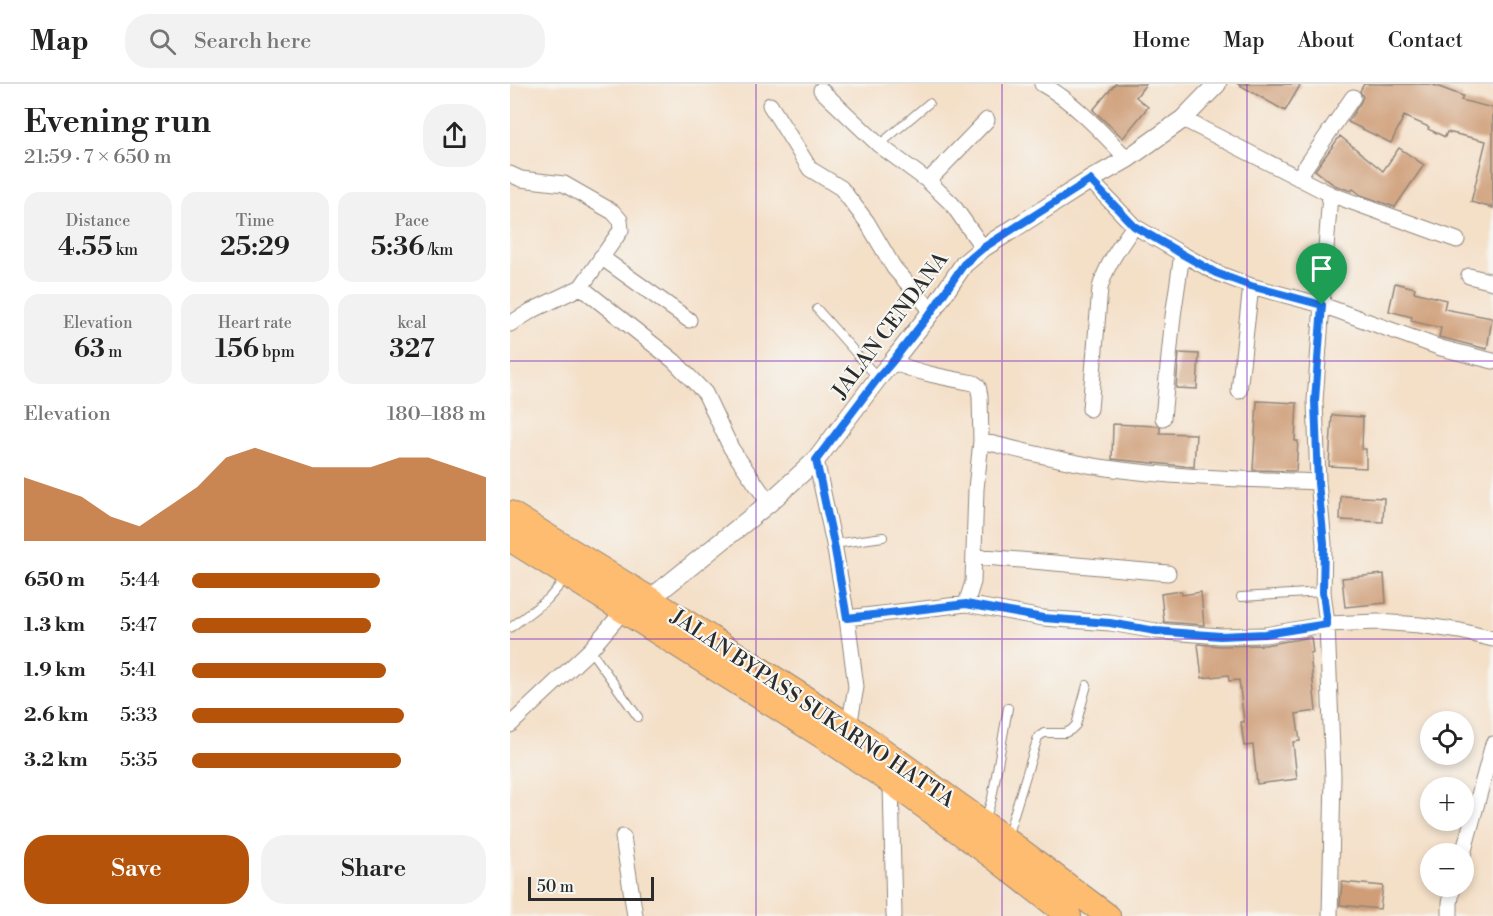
<!DOCTYPE html>
<meta charset="utf-8">
<style>
body{margin:0;font-family:"Libre Bodoni",serif;background:#f2f2f2;color:#222;height:100vh;display:flex;flex-direction:column;font-size:22px;white-space:nowrap}
*{box-sizing:border-box;margin:0}
p{font-size:20px;color:#767676}
.icon{flex:none;width:33px;height:33px;fill:none;stroke:currentColor;stroke-width:2;stroke-linecap:round;stroke-linejoin:round}
.map{position:relative;flex:1;overflow:hidden}
.details{display:flex;flex-direction:column;background:#fff;width:510px}
.details>*{flex:none}
.buttons{position:absolute;left:910px;top:627px;display:grid;gap:12px}
.buttons a{display:grid;place-items:center;width:54px;height:54px;border-radius:50%;background:#fff;box-shadow:0 3px 9px #0003;font-size:30px}
.scale{position:absolute;left:18px;bottom:15px;width:126px;box-sizing:border-box;padding-left:6px;border:3px solid #2b2b2b;border-top:0;font-size:16px;line-height:21px;white-space:nowrap;color:#2b2b2b;-webkit-text-stroke:4px #f6f6f2;paint-order:stroke}
.pin{position:absolute;display:grid;place-items:center;width:51px;height:51px;color:#fff;margin:-62px -26px;border-radius:50% 50% 50% 0;rotate:-45deg;box-shadow:0 0 6px #0007}
.pin .icon{rotate:45deg}
.round{display:grid;place-items:center;flex:none;width:63px;height:63px;border-radius:24px;background:#f2f2f2}
.overview{display:flex;align-items:center;justify-content:space-between;height:102px;padding:0 24px}
h1{font-size:33px;font-weight:600;line-height:45px}
.stats{display:grid;grid-template-columns:repeat(3,1fr);gap:9px;height:102px;padding:6px 24px}
.stats div{display:grid;align-content:center;border-radius:15px;background:#f2f2f2;text-align:center}
.stats b{font-size:26px;font-weight:600}
.stats small{font-size:16px;font-weight:400}
.stats p{font-size:16px}
.chart{height:168px;padding:12px 24px}
.chart p{display:flex;justify-content:space-between}
.chart svg{width:100%;height:108px;margin-top:6px;fill:#b45309;opacity:.7}
.action{display:flex;gap:12px;margin-top:auto;padding:12px 24px}
.action a{flex:1;height:69px;border-radius:24px;background:#b45309;color:#fff;font-size:24px;font-weight:600;line-height:69px;text-align:center}
.action a+a{background:#f2f2f2;color:#222}
ul{padding:0 24px;list-style:none;font-size:20px}
li{display:grid;grid-template-columns:96px 72px 1fr;align-items:center;height:45px}
li i{height:15px;border-radius:8px;background:#b45309}
header{display:flex;align-items:center;gap:36px;box-sizing:border-box;height:84px;padding:0 30px;background:#fff;border-bottom:2px solid #e0e0e0}
header strong{font-size:28px}
nav{display:flex;gap:33px;margin-inline-start:auto;font-size:21px}
.search{width:420px;height:54px;background:#f2f2f2;display:flex;align-items:center;gap:15px;box-sizing:border-box;padding:0 21px;border-radius:24px;color:#767676;font-size:22px}
main{display:flex;flex:1;min-height:0}
.map>svg:first-child{display:block}
.building{fill:#cf9e78}
.lines{fill:none;stroke-linecap:round;stroke-linejoin:round}
.service-casing{stroke:#908579;stroke-width:10}
.minor-casing{stroke:#908579;stroke-width:17}
.tertiary-casing{stroke:#908579;stroke-width:20}
.trunk-casing{stroke:#908579;stroke-width:26}
.service{stroke:#fff;stroke-width:8}
.minor{stroke:#fff;stroke-width:15}
.tertiary{stroke:#fff;stroke-width:18}
.trunk{stroke:#fdbc70;stroke-width:24}
.route-casing{stroke:#fff;stroke-width:12}
.route{stroke:#1a73e8;stroke-width:8}
.grid{fill:none;stroke:#7b2cbf;stroke-width:1.5;stroke-opacity:0.55}
.labels{text-anchor:middle;stroke-width:4.5;stroke-linejoin:round;paint-order:stroke}
.street-label{font-size:21px;fill:#2b2b2b;stroke:#f6f6f2}
</style>
<header>
<strong>Map</strong>
<div class="search"><svg class="icon" aria-label="search" viewBox="0 0 24 24"><circle cx="10" cy="10" r="6"/><path d="M15 15l6 6"/></svg>Search here</div>
<nav><a>Home</a><a>Map</a><a>About</a><a>Contact</a></nav>
</header>
<main>
<section class="details">
<div class="overview"><div><h1>Evening run</h1><p>21:59 · 7 × 650 m</p></div><a class="round"><svg class="icon" aria-label="share" viewBox="0 0 24 24"><path d="M12 15V3M7 8l5-5 5 5M5 13v7h14v-7"/></svg></a></div>
<div class="stats">
<div><p>Distance</p><b>4.55<small> km</small></b></div>
<div><p>Time</p><b>25:29</b></div>
<div><p>Pace</p><b>5:36<small> /km</small></b></div>
</div>
<div class="stats">
<div><p>Elevation</p><b>63<small> m</small></b></div>
<div><p>Heart rate</p><b>156<small> bpm</small></b></div>
<div><p>kcal</p><b>327</b></div>
</div>
<div class="chart"><p><span>Elevation</span>180–188 m</p>
<svg viewBox="0 0 160 44" preserveAspectRatio="none"><path d="M0 44V18L10 22L20 26L30 34L40 38L50 30L60 22L70 10L80 6L90 10L100 14L110 14L120 14L130 10L140 10L150 14L160 18V44z"/></svg>
</div>
<ul>
<li><b>650 m</b>5:44<i style="width:64%"></i></li>
<li><b>1.3 km</b>5:47<i style="width:61%"></i></li>
<li><b>1.9 km</b>5:41<i style="width:66%"></i></li>
<li><b>2.6 km</b>5:33<i style="width:72%"></i></li>
<li><b>3.2 km</b>5:35<i style="width:71%"></i></li>
</ul>
<div class="action"><a>Save</a><a>Share</a></div>
</section>
<div class="map">
<svg width="983" height="832" viewBox="0 0 983 832">
<rect width="100%" height="100%" fill="#f6f6f2"/>
<filter id="ink" filterUnits="userSpaceOnUse"><feTurbulence type="fractalNoise" baseFrequency=".0167" numOctaves="2"/><feDisplacementMap in="SourceGraphic" scale="12" xChannelSelector="R" yChannelSelector="G"/><feConvolveMatrix kernelMatrix="1 2 1 2 8 2 1 2 1" color-interpolation-filters="sRGB"/></filter>
<filter id="wash" filterUnits="userSpaceOnUse"><feTurbulence type="fractalNoise" baseFrequency=".008" numOctaves="4" result="noise"/><feDisplacementMap in="SourceGraphic" scale="24" xChannelSelector="R" yChannelSelector="G"/><feGaussianBlur stdDeviation="1.35" result="paint"/><feColorMatrix in="noise" values="0 0 0 0 0 0 0 0 0 0 0 0 0 0 0 0 0 1.4 0 .05"/><feComposite in="paint" operator="in"/></filter>
<g filter="url(#wash)">
<rect width="100%" height="100%" fill="#f4dfc7"/>
<g id="blocks">
<path class="building" d="M605,0h31l-10,13 12,10 -25,31 -30,-28z
M728,0h63l-16,27z
M854,0h67l32,12 -2,4 32,8v100l-22,-6 15,-61 -39,-9 -2,5 -17,-8 1,-2 -25,-11 -13,27 -43,-21 13,-20 2,-5 -3,-6z
M830,52l43,35 16,-23 25,17 -29,42 -34,-12 -8,-6 -2,2 -17,-6 -19,-15z
M885,199l20,5 -1,4 32,8 -2,9 48,9 -5,31 -48,-12 2,-9 -30,-7 1,-4 -23,-6z
M669,269l20,1 -2,35 -21,-1z
M747,317l40,2 -2,38h3l-2,30 -43,-1z
M822,331l31,2 -1,32h4v19l-37,-2z
M603,340l44,2 3,1v6l36,1 -2,33 -82,-8z
M831,412l43,2 -1,24 -43,-2z
M874,490l2,29 -41,4 -3,-29z
M671,507l1,4 19,-3 3,33 -40,-3 -3,-28z
M801,553l2,16h-3l6,58 -20,3 4,27 -7,1 4,37 -40,5 -4,-39 -9,1 -3,-24h3l-5,-42 -10,1 -1,-6 -26,3 -4,-34 22,2 45,-1z
M832,798l41,4 -3,23 -40,-4z"/>
</g>
</g>
<g filter="url(#ink)">
<use href="#blocks" fill-opacity="0" stroke="#908579" stroke-width="1.5"/>
<g class="lines">
<g class="service-casing">
<path id="service" d="M369,61l50,-42
M307,225l61,69
M324,460l49,-7
M731,513l82,-5
M0,544l38,-29 19,-22
M80,566l48,67
M475,737l7,-23 16,-90
M497,753l31,-100 6,-4h21l6,-3 5,-5 11,-40"/>
</g>
<g class="minor-casing">
<path id="minor" d="M532,0c30,16 62,50 85,75
M311,6l58,55 49,36 24,23 31,44
M260,21l40,64 31,19 26,34 27,46 38,43
M673,35l147,75 127,46
M0,90l11,5 43,5 49,28 7,8 1,10 -40,57 93,74 31,32 26,55 38,55
M788,94l55,-81
M580,96l44,46 48,28 35,19 34,13 71,19 119,43 52,13
M418,97l59,-61
M820,110l-15,207 3,81 6,62 -1,48 4,32 6,152 -3,140
M91,173l88,63
M959,192l24,6
M0,240l21,-13 50,-24
M382,278c27,11 54,16 82,21l4,3 2,10 1,45 -5,48 -3,93 -7,22
M729,307l12,-105
M580,325l10,-121c6,-23 20,-42 34,-62
M653,334l10,-102 9,-62
M471,357c42,10 83,21 126,27 70,10 140,11 211,14
M306,376l18,84 13,74 9,69 -7,39
M464,472l194,17
M337,534l119,-14 77,14 67,5 46,8 64,5 45,-1 62,-11 51,-2 42,3 40,6 33,8
M0,641l80,-75 34,-40
M381,698l3,134
M113,753l12,79
M953,770l30,-110
M940,832v-13l3,-17"/>
</g>
<g class="tertiary-casing">
<path id="tertiary" d="M140,515l119,-96 47,-43 62,-82 14,-16 40,-51 32,-47 19,-16 107,-68 37,-21 56,-40 34,-35"/>
</g>
<g class="trunk-casing">
<path id="trunk" d="M0,429l140,86 199,127 135,97 124,93
M0,455l320,202 61,41 105,77 73,57"/>
</g>
<use href="#service" class="service"/>
<use href="#minor" class="minor"/>
<use href="#tertiary" class="tertiary"/>
<use href="#trunk" class="trunk"/>
</g>
</g>
<g class="lines" filter="url(#ink)">
<g class="route-casing">
<path id="route" d="M580,96l44,46 48,28 34,19 35,13 71,19 -7,96 3,82 6,61 -1,48 4,32 -62,10 -45,2 -64,-5 -46,-8 -67,-5 -77,-14 -119,14 -13,-74 -18,-84 62,-82 14,-16 40,-51 32,-47 19,-16z"/>
</g>
<use href="#route" class="route"/>
</g>
<path class="grid" d="M246,0v832M492,0v832M737,0v832M0,277h983M0,555h983"/>
<g class="labels">
<g class="street-label">
<text transform="translate(380 241) rotate(-53)" y="7">JALAN CENDANA</text>
<text transform="translate(303 624) rotate(34)" y="7">JALAN BYPASS SUKARNO HATTA</text>
</g>
</g>
</svg>
<div class="buttons">
<a><svg class="icon" aria-label="locate" viewBox="0 0 24 24"><circle cx="12" cy="12" r="6"/><path d="M12 2v4M12 18v4M2 12h4M18 12h4"/></svg></a>
<a>+</a>
<a>−</a>
</div>
<div class="scale">50 m</div>
<div class="pin" style="left:812px;top:221px;background:#1e9e55"><svg class="icon" aria-label="arrive" viewBox="0 0 24 24"><path d="M6 21V4h12l-3 4 3 4H6"/></svg></div>
</div>
</main>
